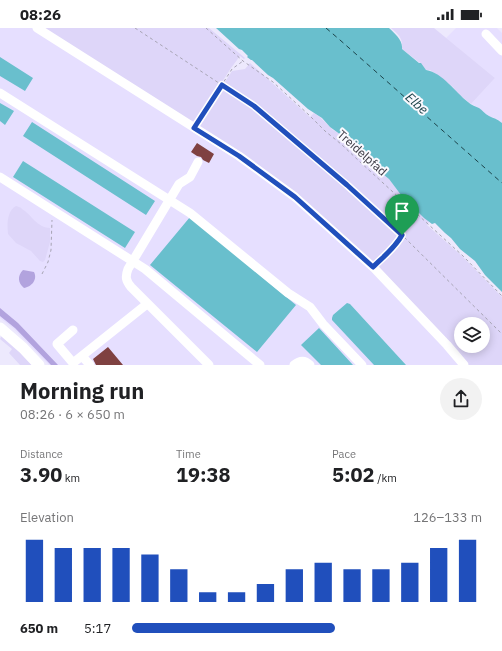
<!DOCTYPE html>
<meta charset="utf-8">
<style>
body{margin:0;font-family:"IBM Plex Sans",sans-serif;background:#f2f2f2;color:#202124;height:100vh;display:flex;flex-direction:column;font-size:15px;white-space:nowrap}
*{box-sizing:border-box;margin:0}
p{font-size:13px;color:#757577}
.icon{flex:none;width:22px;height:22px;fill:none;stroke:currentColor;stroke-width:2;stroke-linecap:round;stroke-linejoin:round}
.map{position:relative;height:337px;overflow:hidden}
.panel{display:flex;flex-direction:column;background:#fff;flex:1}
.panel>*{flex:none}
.tools{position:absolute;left:454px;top:289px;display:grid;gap:8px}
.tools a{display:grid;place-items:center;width:36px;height:36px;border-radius:50%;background:#fff;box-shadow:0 2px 10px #0003;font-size:20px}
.pin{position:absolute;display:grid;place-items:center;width:34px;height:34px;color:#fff;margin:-41px -17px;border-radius:50% 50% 50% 0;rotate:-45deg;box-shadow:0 0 4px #0007}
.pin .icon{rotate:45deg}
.round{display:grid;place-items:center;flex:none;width:42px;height:42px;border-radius:21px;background:#f2f2f2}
.summary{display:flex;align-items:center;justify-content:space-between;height:68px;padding:0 20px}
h1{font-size:22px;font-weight:700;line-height:30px}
.stats{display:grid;grid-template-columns:repeat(3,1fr);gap:6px;height:68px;padding:4px 20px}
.stats div{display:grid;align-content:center}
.stats b{font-size:20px;font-weight:700}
.stats small{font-size:11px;font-weight:400}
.stats p{font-size:11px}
.chart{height:112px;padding:8px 20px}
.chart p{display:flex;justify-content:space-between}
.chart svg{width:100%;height:72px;margin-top:4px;stroke:#204fbc;stroke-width:6}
ul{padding:0 20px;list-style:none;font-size:13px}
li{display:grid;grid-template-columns:64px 48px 1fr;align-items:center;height:30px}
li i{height:10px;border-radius:5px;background:#204fbc}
.status{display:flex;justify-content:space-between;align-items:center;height:28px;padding:0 20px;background:#fff;direction:ltr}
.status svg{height:11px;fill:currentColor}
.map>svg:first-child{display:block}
.built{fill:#e6dfff}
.green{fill:#ded6f9;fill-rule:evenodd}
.forest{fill:#b2a3de}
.water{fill:#69bfcd}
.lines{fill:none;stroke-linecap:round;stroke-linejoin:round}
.ferry{stroke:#1c444b;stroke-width:1;stroke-dasharray:5 4;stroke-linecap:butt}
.building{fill:#7f4141}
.path{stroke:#a7a4b4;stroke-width:1;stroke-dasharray:3 3;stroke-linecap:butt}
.minor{stroke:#fff;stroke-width:9}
.major{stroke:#fff;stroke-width:11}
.route-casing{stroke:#fff;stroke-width:8}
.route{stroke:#204fbc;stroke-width:5}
.labels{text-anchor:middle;stroke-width:4;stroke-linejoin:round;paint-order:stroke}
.street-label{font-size:12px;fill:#3b3943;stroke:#faf9fe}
.water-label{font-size:13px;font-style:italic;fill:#1c444b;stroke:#faf9fe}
</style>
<div class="status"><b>08:26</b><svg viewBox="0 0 49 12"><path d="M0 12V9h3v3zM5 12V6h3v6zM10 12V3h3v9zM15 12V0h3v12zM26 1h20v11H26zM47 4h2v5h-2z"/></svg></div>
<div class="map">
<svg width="502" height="337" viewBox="0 0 502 337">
<rect width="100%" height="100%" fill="#ede9fd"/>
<path class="built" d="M0,0h34l159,100 100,71 79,70 90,96h-413l-35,-36 -14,-11z
M456,0h41l5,5v90l-5,-4 -9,-3 -9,-8 -8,-4 24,-26 -49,-40z"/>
<path class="green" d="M40,0h169l36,30 -1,1 -4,-3 -9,12 -32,50 -5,5z
M391,0h43l61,50 -24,26 -14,-11 -4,-6 -17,-13 -6,-4h-4l-6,-7 -18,-14c1,-11 -3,-14 -11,-21z
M250,35l60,54 4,-4 6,4 13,13 7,4 15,18 34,27 12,16 28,27 -2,3 35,31 40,41v68h-37l-169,-169 -97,-70v-3l2,-4 31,-48 13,-2zM461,296h22v22h-22z
M16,178c2,1 5,1 6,3 10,6 14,18 28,19v14l-5,18 -2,2 -3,-1 -9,-10 -15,-8 -8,-9c-1,-10 -1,-23 8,-28z
M2,307l19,18 12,12h-13l-11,-12 3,-4 -12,-10z"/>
<path class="forest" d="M23,242l11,2c4,8 -3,15 -10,16 -6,-5 -7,-12 -1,-18z
M0,280l18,15 40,42h-7l-36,-37 -15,-12z"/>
<path class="water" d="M216,0h173c6,6 14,12 13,21l17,14h2l5,7c17,3 29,22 42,32 3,3 7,4 11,6 3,2 6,6 10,8 6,3 7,2 13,7v169l-17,-17 -10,-14 -15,-12 -9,-11 -6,-5 -10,-10 -3,1 -8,-6 -23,-23 -12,-16 -34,-27 -14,-17 -11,-8 -8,-9 -14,-9 -35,-31 -5,-3 -16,-15h-1l-4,-3 1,-1 -6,-6 -3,-1z
M0,29l33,21 -8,13 -25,-15z
M0,75l14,8 -9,14 -5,-4z
M32,94l123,79 -9,14 -123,-79z
M23,133l112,71 -10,16 -112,-71z
M190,189l106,88 -39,47 -107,-87z
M347,275l3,1 56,61h-32l-42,-45v-2l1,-3z
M319,300l34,37h-32l-20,-20z"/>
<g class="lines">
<path class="ferry" d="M326,0l14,12 162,143"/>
</g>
<path class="building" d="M197,115l17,11 -5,9 -6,-3 -2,-3 -4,-1 -6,-4z
M108,319l15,18h-27l-3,-6z"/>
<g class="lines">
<path class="path" d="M135,0l119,78 93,79 55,50 100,99
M206,0l37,33 30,21 36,33 16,16 16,13 18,17 104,95 39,40
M198,94l34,-53 11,-8
M378,234c18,-18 34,-29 27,-58
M42,246l6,-12 3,-12 1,-30"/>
<path class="minor" d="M37,0l202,128 56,41 79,71 73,77 17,20
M486,6l16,17
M0,65l190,120 98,80 22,14 13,17 39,41
M198,134l-8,15 -11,7 -51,85c-3,8 -2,12 3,18l78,78
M0,149l145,92 115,96
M73,302l-16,14 16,19 74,-59
M82,328l8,9
M294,337c6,-5 11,-5 16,0"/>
<path class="major" d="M0,300l23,20 16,17"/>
</g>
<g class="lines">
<g class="route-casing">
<path id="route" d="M222,57l32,21 93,79 55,50c-7,13 -19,22 -29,32l-78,-70 -56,-41 -45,-28z"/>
</g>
<use href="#route" class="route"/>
</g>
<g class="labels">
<g class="street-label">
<text transform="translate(362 125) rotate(42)" y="4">Treidelpfad</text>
</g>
<g class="water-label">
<text transform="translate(417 75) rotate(42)" y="5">Elbe</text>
</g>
</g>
</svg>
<div class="tools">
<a><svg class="icon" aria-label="layers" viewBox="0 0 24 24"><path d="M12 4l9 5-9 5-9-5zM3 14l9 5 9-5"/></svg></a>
</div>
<div class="pin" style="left:402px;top:207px;background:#1e9e55"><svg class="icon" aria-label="arrive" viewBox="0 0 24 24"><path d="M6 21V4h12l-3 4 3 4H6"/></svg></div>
</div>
<section class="panel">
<div class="summary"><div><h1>Morning run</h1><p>08:26 · 6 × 650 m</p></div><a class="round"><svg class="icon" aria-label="share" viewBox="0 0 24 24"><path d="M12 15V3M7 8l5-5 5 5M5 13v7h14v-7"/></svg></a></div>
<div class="stats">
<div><p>Distance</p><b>3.90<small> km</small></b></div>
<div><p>Time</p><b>19:38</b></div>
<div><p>Pace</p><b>5:02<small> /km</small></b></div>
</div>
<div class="chart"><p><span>Elevation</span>126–133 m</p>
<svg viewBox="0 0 160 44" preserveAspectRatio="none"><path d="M5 44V6M15 44V11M25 44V11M35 44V11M45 44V15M55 44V24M65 44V38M75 44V38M85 44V33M95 44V24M105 44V20M115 44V24M125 44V24M135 44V20M145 44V11M155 44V6"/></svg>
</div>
<ul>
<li><b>650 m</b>5:17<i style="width:58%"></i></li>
</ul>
</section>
